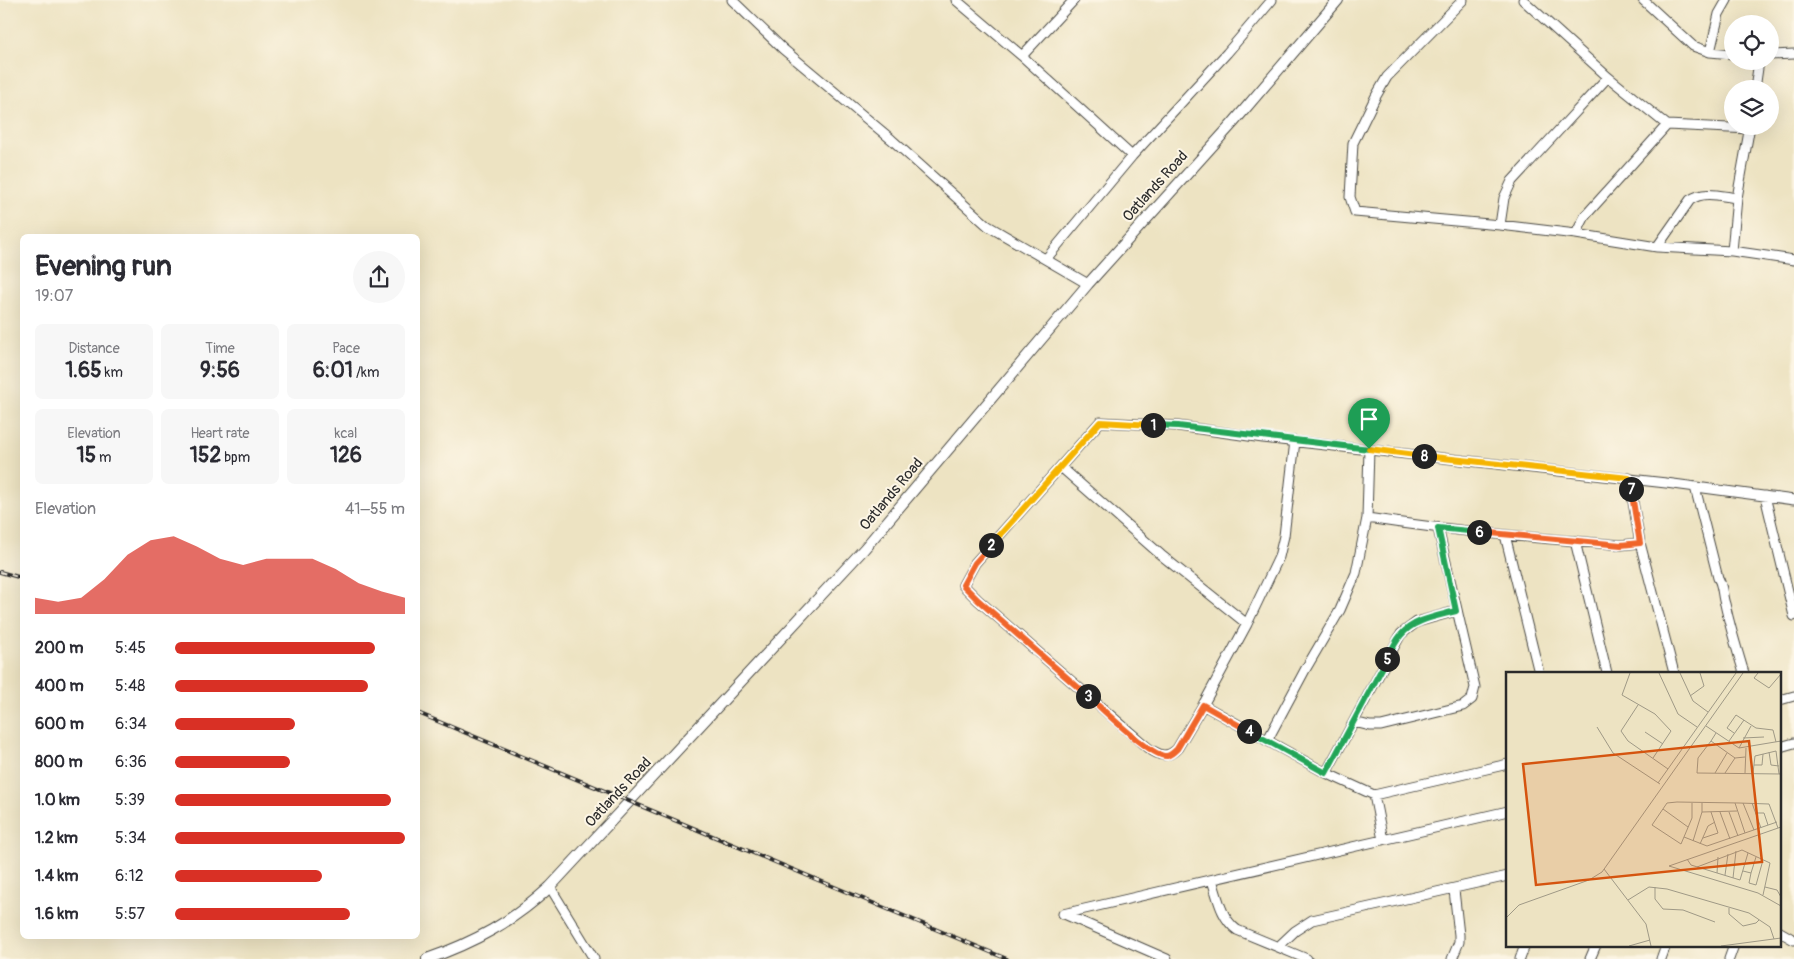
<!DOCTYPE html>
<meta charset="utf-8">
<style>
body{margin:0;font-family:Pangolin,sans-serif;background:#f7f7f7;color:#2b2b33;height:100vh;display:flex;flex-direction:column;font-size:19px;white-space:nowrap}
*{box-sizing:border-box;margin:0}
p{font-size:16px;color:#7c7c81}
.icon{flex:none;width:28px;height:28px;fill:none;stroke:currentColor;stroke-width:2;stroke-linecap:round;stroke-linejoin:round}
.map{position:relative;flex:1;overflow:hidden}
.side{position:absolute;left:20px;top:234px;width:400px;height:705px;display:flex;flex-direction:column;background:#fff;border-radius:8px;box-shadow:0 5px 20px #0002}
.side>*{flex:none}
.tools{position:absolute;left:1724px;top:15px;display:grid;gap:10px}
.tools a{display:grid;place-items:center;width:55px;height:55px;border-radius:50%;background:#fff;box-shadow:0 5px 20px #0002;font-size:25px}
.pin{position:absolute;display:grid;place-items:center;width:42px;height:42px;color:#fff;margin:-51px -21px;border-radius:50% 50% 50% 0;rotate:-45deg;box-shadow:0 0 5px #0007}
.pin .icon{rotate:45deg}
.km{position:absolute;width:25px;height:25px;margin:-12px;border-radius:50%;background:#222;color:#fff;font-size:14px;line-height:25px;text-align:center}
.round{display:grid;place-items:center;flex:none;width:52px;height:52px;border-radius:26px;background:#f7f7f7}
.headline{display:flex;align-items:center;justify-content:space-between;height:85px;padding:0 15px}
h1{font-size:28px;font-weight:800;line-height:38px}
.metrics{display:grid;grid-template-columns:repeat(3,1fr);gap:8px;height:85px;padding:5px 15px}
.metrics div{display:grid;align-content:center;border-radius:8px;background:#f7f7f7;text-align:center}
.metrics b{font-size:21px;font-weight:800}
.metrics small{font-size:14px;font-weight:400}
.metrics p{font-size:14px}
.chart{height:140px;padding:10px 15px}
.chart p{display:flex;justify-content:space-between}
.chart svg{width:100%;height:90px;margin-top:5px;fill:#d93025;opacity:.7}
ul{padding:0 15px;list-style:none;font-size:16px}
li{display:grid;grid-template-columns:80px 60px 1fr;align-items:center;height:38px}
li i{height:12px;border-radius:6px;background:#d93025}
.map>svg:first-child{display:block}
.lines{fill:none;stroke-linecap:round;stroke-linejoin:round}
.minor-casing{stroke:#484742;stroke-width:11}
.tertiary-casing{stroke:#484742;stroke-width:12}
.minor{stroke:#fff;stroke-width:9}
.tertiary{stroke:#fff;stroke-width:10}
.rail-casing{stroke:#2b2b2b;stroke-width:4}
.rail{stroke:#fcf5e5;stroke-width:2;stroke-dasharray:5.5;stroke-linecap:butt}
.split-1-casing{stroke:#fff;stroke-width:10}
.split-2-casing{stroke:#fff;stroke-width:10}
.split-3-casing{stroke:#fff;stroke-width:10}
.split-4-casing{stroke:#fff;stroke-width:10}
.split-5-casing{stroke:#fff;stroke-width:10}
.split-6-casing{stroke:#fff;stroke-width:10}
.split-7-casing{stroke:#fff;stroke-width:10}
.split-8-casing{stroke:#fff;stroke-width:10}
.split-9-casing{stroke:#fff;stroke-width:10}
.split-1{stroke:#22a559;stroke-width:6}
.split-2{stroke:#f5b400;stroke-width:6}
.split-3{stroke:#f0652b;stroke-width:6}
.split-4{stroke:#f0652b;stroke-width:6}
.split-5{stroke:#22a559;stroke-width:6}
.split-6{stroke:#22a559;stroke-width:6}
.split-7{stroke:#f0652b;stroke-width:6}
.split-8{stroke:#f5b400;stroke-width:6}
.split-9{stroke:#f5b400;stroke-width:6}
.labels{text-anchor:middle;stroke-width:4;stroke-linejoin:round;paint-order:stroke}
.street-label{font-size:15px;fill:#2b2b2b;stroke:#fcf5e5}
.inset-road{fill:none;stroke:#9f9986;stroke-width:1}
.view{fill:#d5540f;fill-opacity:0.15;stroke:#d5540f;stroke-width:2.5}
.inset-edge{fill:none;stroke:#2b2b2b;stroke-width:2.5}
</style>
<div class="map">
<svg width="1794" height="959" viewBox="0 0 1794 959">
<rect width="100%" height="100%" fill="#fcf5e5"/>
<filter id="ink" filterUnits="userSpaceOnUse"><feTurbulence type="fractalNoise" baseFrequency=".02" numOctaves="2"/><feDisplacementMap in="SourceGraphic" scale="10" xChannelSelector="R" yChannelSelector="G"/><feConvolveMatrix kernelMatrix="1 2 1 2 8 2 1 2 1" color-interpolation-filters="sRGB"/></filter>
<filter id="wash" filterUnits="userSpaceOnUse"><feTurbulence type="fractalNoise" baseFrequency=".0096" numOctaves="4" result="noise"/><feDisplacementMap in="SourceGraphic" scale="20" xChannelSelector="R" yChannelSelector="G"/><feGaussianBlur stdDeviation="1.12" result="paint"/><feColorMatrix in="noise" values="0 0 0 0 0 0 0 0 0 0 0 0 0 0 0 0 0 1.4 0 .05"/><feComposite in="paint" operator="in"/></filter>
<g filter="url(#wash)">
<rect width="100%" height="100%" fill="#ede3c2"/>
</g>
<g filter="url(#ink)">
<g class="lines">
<g class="minor-casing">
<path id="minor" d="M732,0l51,49 108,90 97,87 100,58
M956,0l66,56 110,100
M1463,0l-76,77 -11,19 -23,47 -3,54 5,15 145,13 76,9 81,13 75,4 62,9
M1523,0l85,77 59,48 83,4
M1643,0l50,46 17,6 22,2
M1710,52l9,-38 8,-14
M1770,55l24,-1
M1022,56l52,-56
M1755,89l4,-28
M1500,225l4,-27 8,-17 96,-104
M1576,234l9,-18 82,-91
M1657,247l33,-47c14,-10 31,-4 47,-2
M1732,251l5,-53 13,-72
M1046,259l86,-103 95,-103 45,-53
M1295,441l-11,95 -5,21 -32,67 -44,81 -26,44c-11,10 -18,6 -29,-1l-170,-148 -15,-15 12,-22 125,-141 78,4 85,12 403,45 128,17
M1369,449l-2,69c85,13 169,20 254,27l19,-2
M1061,467l100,88 86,69
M1629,478l11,65 34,130
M1695,487l23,91c5,7 4,18 7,26 5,23 12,46 19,69
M1765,496l29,120
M1505,535l34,138
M1575,541l32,132
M1780,700l14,-4
M1203,705l123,68 48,22 134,-31
M1354,722l16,4h11l82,-20 9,-7 3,-12 -37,-159
M1267,741l38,-71 35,-60 16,-37 11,-55
M1780,747l14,-4
M1326,773l75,-139 16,-12 39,-11
M1374,795l9,45
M1212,880c6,18 9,38 25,50l70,29
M550,887l44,72
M1063,914l445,-103
M1064,914l103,45
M1780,932l14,8
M1278,947l17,-16 17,-11 196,-44
M1452,959l7,-17v-7l-5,-45
M1520,959l5,-14
M1590,959l6,-14
M1661,959l5,-14
M1729,959l5,-14"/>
</g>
<g class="tertiary-casing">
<path id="tertiary" d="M427,959c48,-17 85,-37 123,-72l314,-338 224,-265 145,-161 105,-123"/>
</g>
<use href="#minor" class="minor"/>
<use href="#tertiary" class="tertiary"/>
<g class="rail-casing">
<path id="rail" d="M0,572l22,6
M418,713l589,246"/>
</g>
<use href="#rail" class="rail"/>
</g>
</g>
<g class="lines" filter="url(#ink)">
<g class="split-1-casing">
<path id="split-1" d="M1153,425l25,1 191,23"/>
</g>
<g class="split-2-casing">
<path id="split-2" d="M991,545l109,-123 53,3"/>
</g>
<g class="split-3-casing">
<path id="split-3" d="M991,545l-16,18 -12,22 15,15 110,96"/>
</g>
<g class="split-4-casing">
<path id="split-4" d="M1088,696c13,12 64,62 79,60 4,-1 7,-4 10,-7l26,-44 46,26"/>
</g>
<g class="split-5-casing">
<path id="split-5" d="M1249,731l77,42 61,-114"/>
</g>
<g class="split-6-casing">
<path id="split-6" d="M1387,659c4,-8 8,-17 14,-24 13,-16 37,-19 55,-24l-18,-83 41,4"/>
</g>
<g class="split-7-casing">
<path id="split-7" d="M1479,532l142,13 19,-2 -9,-54"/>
</g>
<g class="split-8-casing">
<path id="split-8" d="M1424,456l205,22 2,11"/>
</g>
<g class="split-9-casing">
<path id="split-9" d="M1369,449l55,7"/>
</g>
<use href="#split-1" class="split-1"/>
<use href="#split-2" class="split-2"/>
<use href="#split-3" class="split-3"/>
<use href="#split-4" class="split-4"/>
<use href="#split-5" class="split-5"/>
<use href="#split-6" class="split-6"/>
<use href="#split-7" class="split-7"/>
<use href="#split-8" class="split-8"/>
<use href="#split-9" class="split-9"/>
</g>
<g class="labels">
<g class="street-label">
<text transform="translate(1155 186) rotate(-48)" y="5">Oatlands Road</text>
<text transform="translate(891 494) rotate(-50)" y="5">Oatlands Road</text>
<text transform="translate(618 792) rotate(-47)" y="5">Oatlands Road</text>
</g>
</g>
<g transform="translate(1506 672)">
<rect width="275" height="275" fill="#ede3c2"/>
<path class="inset-road" d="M124,1l-8,22 33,19 16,17 -18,27M153,1l19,41 19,13M174,1l13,28 15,11M252,1l-4,5 15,10 12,-14M184,24l14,-10 -4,-13M132,33l-17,26 7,10 40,28M200,54l33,22 42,-7M91,55l16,26 47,31M139,60l18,12M210,61l-5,8 24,17 10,-1M228,61l-7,-5 9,-13 20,13 17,2 3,12M237,66l21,-1M205,69l-13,17 -1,15 84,1M223,69l15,-21M233,76l12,-22M263,80l2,13 8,1M248,93h8l1,-11M209,101l12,-20M219,101l10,-15M239,101l1,-25M247,101l2,-17 21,-5 3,23M152,111l78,-110M186,131v15l-11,26 -29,-19 15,-22 10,-1 62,1 30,1 9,24M196,131v9l35,-1M229,131l10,30M237,131l11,27M246,131l9,25M157,137l25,18M214,140l10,27M223,140l9,24M249,141h9l4,12M178,165l23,9 70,-24M197,166l15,-5 -7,-21M187,169l9,-29M194,172l8,-18 7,-4M181,187l4,6 49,15 8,-27M163,194l89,27 23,13M163,194l112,-39M191,195l45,-17 28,13 -7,32M98,197l42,55 5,22M237,199l8,2 5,-16M211,201l1,-16M245,201l-2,10 7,2 7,-25M219,203l3,-21M227,206l3,-27M149,215v12l8,10 20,1 32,12M259,215l12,3 4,7M122,228l21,-13 18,2 82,24 21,14 4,12M223,236v6l14,12 13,-3 3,-3M0,246l13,-13 70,-25 13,-8 141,-199M123,274l21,-6M215,274l60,-8"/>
<path class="view" d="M243,69l13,121 -226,23 -13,-121z"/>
<rect width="275" height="275" class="inset-edge"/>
</g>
</svg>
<div class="tools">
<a><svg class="icon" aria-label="locate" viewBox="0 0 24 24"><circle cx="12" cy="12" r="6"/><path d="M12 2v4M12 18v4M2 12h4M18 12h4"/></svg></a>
<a><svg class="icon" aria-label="layers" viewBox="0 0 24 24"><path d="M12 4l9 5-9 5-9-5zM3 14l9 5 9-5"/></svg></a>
</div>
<div class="pin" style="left:1369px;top:449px;background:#1e9e55"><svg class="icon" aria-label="arrive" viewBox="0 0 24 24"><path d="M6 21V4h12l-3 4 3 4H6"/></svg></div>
<b class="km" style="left:1153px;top:425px">1</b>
<b class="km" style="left:991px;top:545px">2</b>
<b class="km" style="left:1088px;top:696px">3</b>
<b class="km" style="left:1249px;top:731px">4</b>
<b class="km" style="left:1387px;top:659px">5</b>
<b class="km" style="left:1479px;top:532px">6</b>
<b class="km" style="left:1631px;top:489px">7</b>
<b class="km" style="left:1424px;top:456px">8</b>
<section class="side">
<div class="headline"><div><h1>Evening run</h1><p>19:07</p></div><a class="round"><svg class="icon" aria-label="share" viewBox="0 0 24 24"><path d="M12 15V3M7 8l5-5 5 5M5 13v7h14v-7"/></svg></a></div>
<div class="metrics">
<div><p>Distance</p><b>1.65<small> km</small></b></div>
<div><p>Time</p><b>9:56</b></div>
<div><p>Pace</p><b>6:01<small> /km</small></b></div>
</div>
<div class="metrics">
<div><p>Elevation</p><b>15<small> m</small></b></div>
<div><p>Heart rate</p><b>152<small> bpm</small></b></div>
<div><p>kcal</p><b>126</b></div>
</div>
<div class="chart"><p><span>Elevation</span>41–55 m</p>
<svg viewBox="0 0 160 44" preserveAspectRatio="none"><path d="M0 44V36L10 38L20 36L30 27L40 15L50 8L60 6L70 11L80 17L90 20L100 17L110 17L120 17L130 22L140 29L150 33L160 36V44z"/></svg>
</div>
<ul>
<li><b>200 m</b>5:45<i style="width:87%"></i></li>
<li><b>400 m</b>5:48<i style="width:84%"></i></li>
<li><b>600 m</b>6:34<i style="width:52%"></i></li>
<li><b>800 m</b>6:36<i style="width:50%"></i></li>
<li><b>1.0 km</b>5:39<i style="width:94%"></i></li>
<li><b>1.2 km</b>5:34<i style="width:100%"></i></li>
<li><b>1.4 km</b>6:12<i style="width:64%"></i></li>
<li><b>1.6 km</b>5:57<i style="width:76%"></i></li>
</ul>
</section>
</div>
